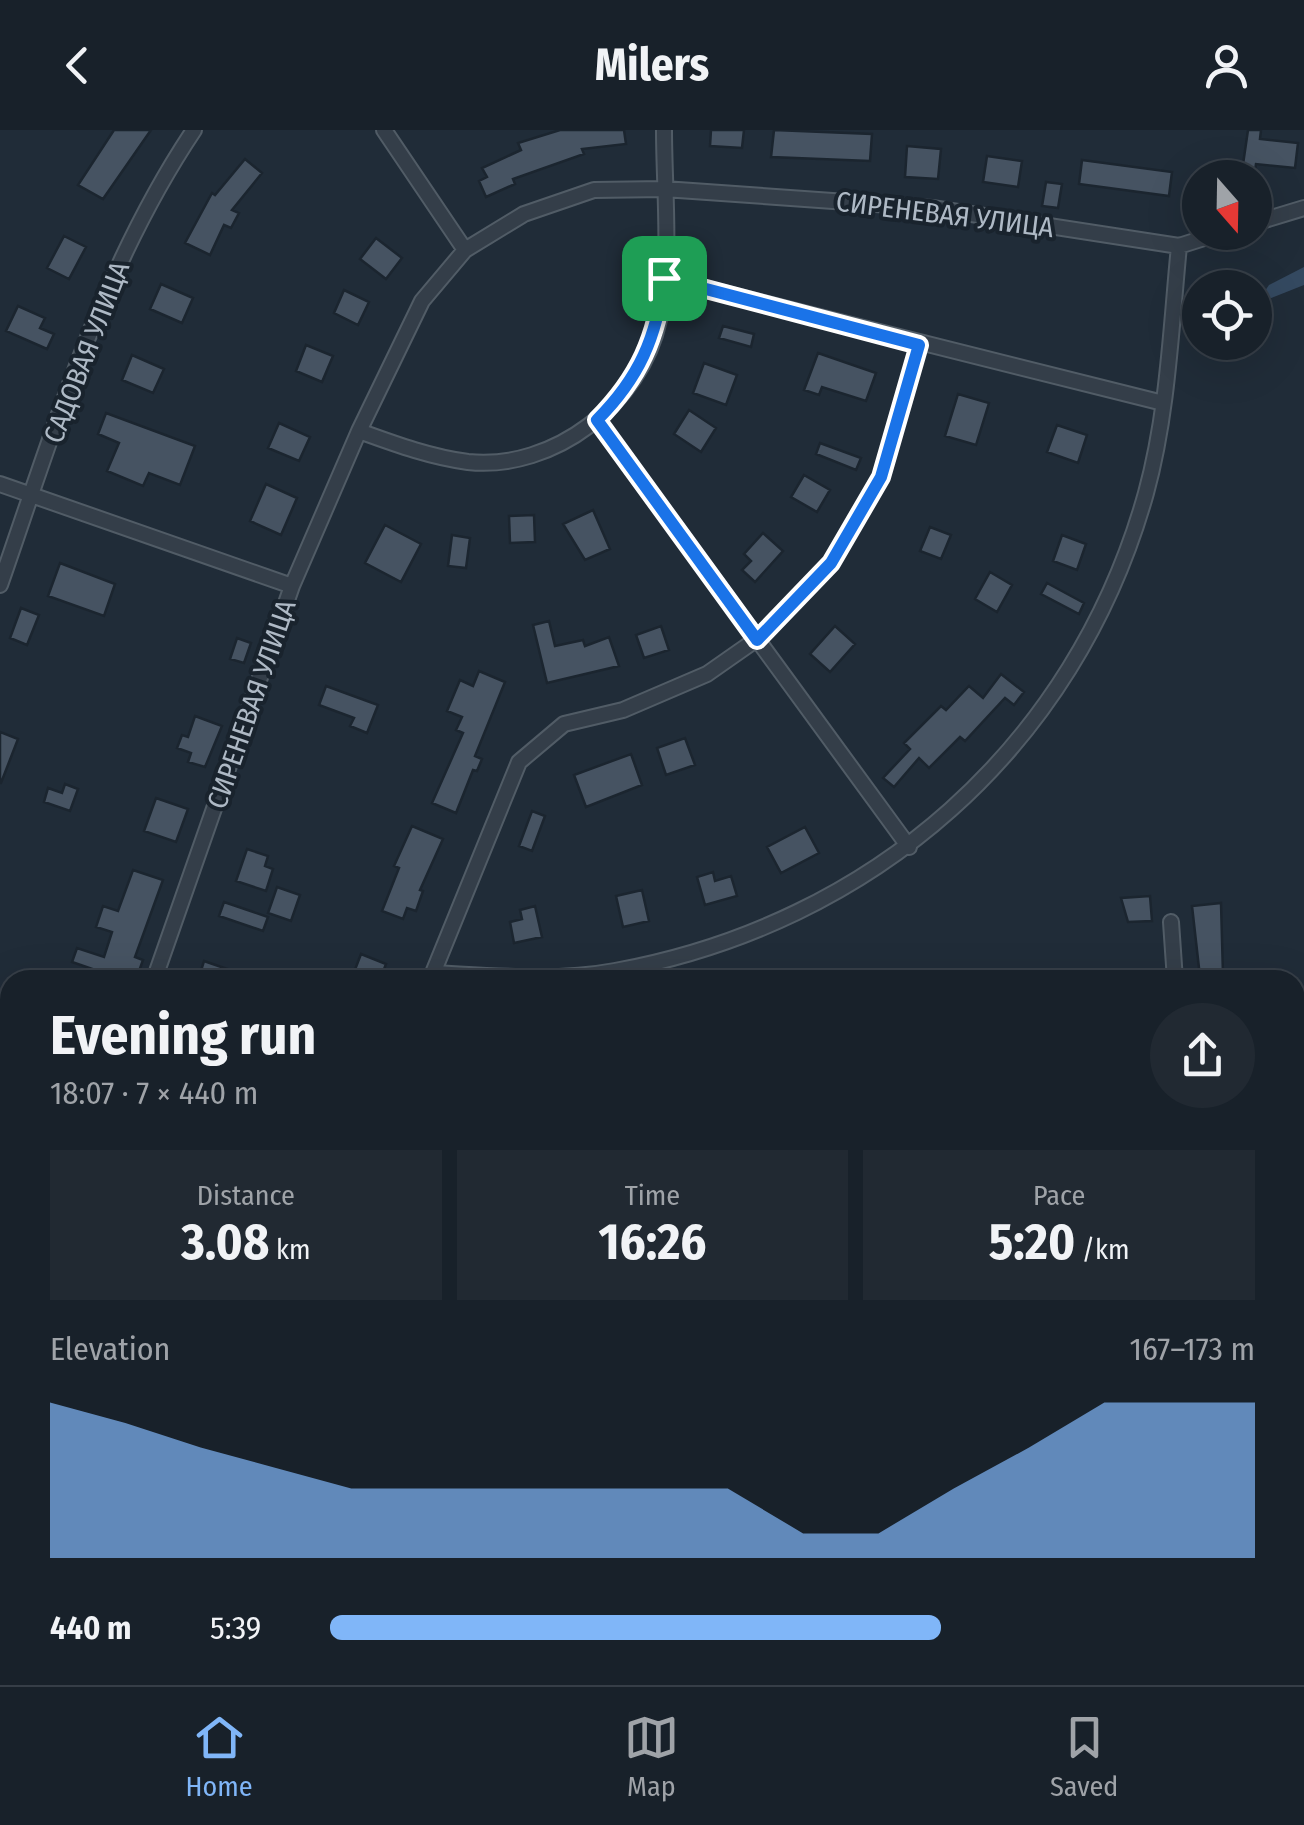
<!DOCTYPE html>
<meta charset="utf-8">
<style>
body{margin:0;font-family:"Fira Sans Condensed",sans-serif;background:#212932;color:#f1f3f6;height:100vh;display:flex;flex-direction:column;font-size:38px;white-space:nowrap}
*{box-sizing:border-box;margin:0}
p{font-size:32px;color:#9fa3a8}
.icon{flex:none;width:55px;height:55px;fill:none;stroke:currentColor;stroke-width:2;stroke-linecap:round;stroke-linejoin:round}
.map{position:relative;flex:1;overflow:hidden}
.details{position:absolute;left:0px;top:840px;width:1305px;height:715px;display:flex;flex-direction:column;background:#18212a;border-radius:30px 30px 0 0;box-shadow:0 10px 40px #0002,0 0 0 2px #363e47}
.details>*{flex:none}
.needle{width:65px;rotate:160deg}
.buttons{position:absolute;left:1182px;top:30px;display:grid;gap:20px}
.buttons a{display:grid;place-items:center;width:90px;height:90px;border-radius:50%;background:#18212a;box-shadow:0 10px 40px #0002,0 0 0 2px #363e47;font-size:50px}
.pin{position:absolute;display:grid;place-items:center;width:85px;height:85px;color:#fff;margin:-42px;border-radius:20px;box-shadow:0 5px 15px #0006}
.round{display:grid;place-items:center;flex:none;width:105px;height:105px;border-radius:52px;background:#212932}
.summary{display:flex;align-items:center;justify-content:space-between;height:170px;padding:0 50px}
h1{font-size:55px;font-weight:700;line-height:75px}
.stats{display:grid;grid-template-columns:repeat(3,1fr);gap:15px;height:170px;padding:10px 50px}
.stats div{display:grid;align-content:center;border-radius:0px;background:#212932;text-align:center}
.stats b{font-size:50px;font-weight:700}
.stats small{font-size:28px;font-weight:400}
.stats p{font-size:28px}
.chart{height:280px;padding:20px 50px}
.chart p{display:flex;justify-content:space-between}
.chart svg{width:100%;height:180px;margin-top:10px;fill:#80b6f8;opacity:.7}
ul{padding:0 50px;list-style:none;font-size:32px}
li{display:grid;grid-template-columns:160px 120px 1fr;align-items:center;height:75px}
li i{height:25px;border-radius:12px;background:#80b6f8}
header{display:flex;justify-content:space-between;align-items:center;height:130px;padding:0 50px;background:#18212a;font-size:45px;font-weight:700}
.menu{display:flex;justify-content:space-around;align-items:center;height:140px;border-top:2px solid #363e47;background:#18212a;font-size:28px;color:#9fa3a8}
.menu a{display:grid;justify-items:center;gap:5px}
.menu .on{color:#80b6f8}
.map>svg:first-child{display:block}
.water{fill:#344960}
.building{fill:#465362;stroke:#1b252f;stroke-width:2.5}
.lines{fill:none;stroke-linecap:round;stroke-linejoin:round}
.minor-casing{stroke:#515c66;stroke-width:18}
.path{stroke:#405557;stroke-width:2.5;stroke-dasharray:8 8;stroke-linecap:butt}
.minor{stroke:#343e49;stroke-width:14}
.route-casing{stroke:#fff;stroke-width:20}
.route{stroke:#1a73e8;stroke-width:12}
.labels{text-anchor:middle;stroke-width:8;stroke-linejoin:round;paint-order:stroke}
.street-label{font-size:28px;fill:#aeb9c5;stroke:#19232d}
</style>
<header><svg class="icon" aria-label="back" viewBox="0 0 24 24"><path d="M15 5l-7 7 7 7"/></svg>Milers<svg class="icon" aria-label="person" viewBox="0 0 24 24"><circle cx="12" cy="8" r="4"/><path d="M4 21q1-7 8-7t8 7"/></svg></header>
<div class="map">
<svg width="1304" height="1555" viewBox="0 0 1304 1555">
<rect width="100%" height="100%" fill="#202c38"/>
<path class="water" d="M1304,137v18l-48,19 13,-19z"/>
<path class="building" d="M114,0h37l-48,69 -25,-14z
M560,0h64l2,14 -44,5 2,5 -71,25 2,5 -29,13 -7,-16 8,-4 -5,-9 39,-18 -3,-7z
M711,0h33l-2,18 -32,-2z
M774,0l98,4 -2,27 -99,-4z
M1248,0h13l-1,9 38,4 -3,25 -39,-4 -2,14h-13z
M907,16l34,3 -3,30 -33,-2z
M987,26l35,5 -4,26 -35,-5z
M245,29l17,14 -30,37 7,3 -8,15 -7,-3 -14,30 -25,-12 27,-50 3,2z
M1082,30l90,12 -3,24 -90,-12z
M1046,52l16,2 -4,24 -16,-2z
M64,106l22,11 -17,32 -22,-11z
M376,108l26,20 -16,21 -26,-20z
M161,154l32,14 -11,25 -32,-14z
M344,160l25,12 -11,23 -24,-12z
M18,176l27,12 -5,10 14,6 -7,15 -41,-18z
M723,196l31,8 -3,13 -32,-9z
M306,215l27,11 -11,26 -26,-11z
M818,223l58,20 -10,28 -44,-14 -3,8 -15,-5z
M132,225l32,14 -11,24 -31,-13z
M704,233l33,12 -11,30 -33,-12z
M958,264l31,9 -13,42 -31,-9z
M689,280l27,18 -15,24 -27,-18z
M106,283l89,33 -15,39 -31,-12 -6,13 -36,-15 12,-28 -21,-9z
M279,293l31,14 -11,24 -31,-13z
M1057,295l30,10 -9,28 -31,-11z
M820,313l41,15 -5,12 -40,-16z
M804,345l26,15 -13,22 -26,-15z
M266,354l31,14 -16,37 -31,-14z
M593,380l17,39 -25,11 -22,-36z
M534,385l1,27 -25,1 -1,-27z
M385,395l36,19 -20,38 -36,-19z
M930,397l21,8 -10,24 -21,-8z
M763,403l20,18 -28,31 -13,-12 9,-9 -7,-7z
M452,405l18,3 -4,30 -18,-2z
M1062,405l24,9 -9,26 -24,-9z
M60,433l55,21 -11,32 -56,-20z
M990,442l22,13 -15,27 -22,-13z
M1047,453l37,20 -5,11 -38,-20z
M21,478l18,7 -12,30 -17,-7z
M549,491l6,25 28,-6 2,6 24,-9 10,29 -72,17 -14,-58z
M661,496l8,24 -25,8 -8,-23z
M835,496l20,18 -25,28 -20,-18z
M237,508l14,5 -7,20 -14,-4z
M479,541l26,11 -30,74 7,3 -5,12 -4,-1 -17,43 -24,-10 31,-70 -7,-3 6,-13 -15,-6 13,-31 13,6z
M1001,544l23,18 -10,13 -9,-7 -40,43 -5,-4 -31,31 -10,-10 -25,29 -11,-9 27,-29 -6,-6 37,-37 5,4 23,-24 14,12z
M326,556l52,19 -11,28 -17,-7 4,-8 -35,-13z
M195,586l27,10 -17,41 -17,-5 3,-9 -14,-5 5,-13 6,2z
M0,602l18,7 -17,44h-1z
M685,608l10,27 -29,10 -9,-27z
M631,624l11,31 -56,22 -12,-32z
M65,654l13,5 -8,22 -26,-9 4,-14 14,5z
M156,668l32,11 -12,33 -32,-11z
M532,681l13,5 -13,35 -13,-5z
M412,696l31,13 -23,51 3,1 -7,20 -9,-3 -4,11 -21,-8 17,-43 -5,-2z
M805,697l14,26 -38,20 -14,-26z
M247,719l21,7 -3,10 8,3 -7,22 -30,-10z
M133,740l30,10 -28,77 8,3 -7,20h-12l-52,-18 5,-14 27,9 8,-25 -16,-5 7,-21 15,5z
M713,742l2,9 16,-5 6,20 -32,9 -8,-28z
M277,757l23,8 -9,26 -23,-8z
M642,760l7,31 -26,6 -7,-31z
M1150,766l2,25 -24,1 -7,-24z
M224,772l44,15 -5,14 -44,-15z
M1221,773l2,72 -23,2 -8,-71z
M535,776l7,31 -28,6 -4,-21 12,-3 -2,-9z
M361,824l25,10 -6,16h-29z
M204,831l49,17v2h-55z"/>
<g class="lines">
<g class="minor-casing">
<path id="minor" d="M384,0l81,120
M1255,93l49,-15
M664,148l499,125
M597,290l312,427
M359,301c36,13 71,26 109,31 86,9 173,-59 191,-142 13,-60 5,-129 5,-190
M0,354l292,102
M0,455c54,-155 102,-318 194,-455
M1171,792l4,58
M433,843l86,-211 45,-38 59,-14 84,-36 50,-35 74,-76 50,-86 38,-132
M154,850l138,-394 67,-155 63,-130 43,-51 59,-36 70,-24 70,-1 268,19 247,38 44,-14
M431,850l2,-7c60,3 123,9 182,-2 258,-47 460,-224 531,-478 22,-80 25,-166 33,-247
M0,931l10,3
M0,1277l10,-28
M1213,1545v10
M392,1555v-10
M690,1555v-10
M965,1555v-10"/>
</g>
<path class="path" d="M1082,1555l1,-10
M1112,1555l2,-10"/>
<use href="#minor" class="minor"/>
</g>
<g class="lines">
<g class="route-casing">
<path id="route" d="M664,148l255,67 -38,132 -50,86 -74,77 -160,-220c42,-42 60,-83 67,-142z"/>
</g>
<use href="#route" class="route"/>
</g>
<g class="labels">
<g class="street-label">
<text transform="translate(945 84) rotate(7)" y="10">СИРЕНЕВАЯ УЛИЦА</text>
<text transform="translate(86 222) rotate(-69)" y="10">САДОВАЯ УЛИЦА</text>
<text transform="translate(251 574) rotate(-71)" y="10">СИРЕНЕВАЯ УЛИЦА</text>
</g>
</g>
</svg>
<div class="buttons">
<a><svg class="needle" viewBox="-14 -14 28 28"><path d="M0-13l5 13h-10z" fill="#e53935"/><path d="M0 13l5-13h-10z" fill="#9fa3a8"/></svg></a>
<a><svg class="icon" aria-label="locate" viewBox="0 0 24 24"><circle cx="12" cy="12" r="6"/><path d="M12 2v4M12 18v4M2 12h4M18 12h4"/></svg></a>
</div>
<div class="pin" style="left:664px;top:148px;background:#1e9e55"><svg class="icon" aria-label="arrive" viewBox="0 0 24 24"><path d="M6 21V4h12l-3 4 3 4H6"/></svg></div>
<section class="details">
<div class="summary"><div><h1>Evening run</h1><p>18:07 · 7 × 440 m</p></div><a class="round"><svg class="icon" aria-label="share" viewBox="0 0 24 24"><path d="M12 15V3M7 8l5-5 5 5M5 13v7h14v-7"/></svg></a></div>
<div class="stats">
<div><p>Distance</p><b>3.08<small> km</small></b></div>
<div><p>Time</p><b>16:26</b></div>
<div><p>Pace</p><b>5:20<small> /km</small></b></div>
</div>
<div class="chart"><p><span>Elevation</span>167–173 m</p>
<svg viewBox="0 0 160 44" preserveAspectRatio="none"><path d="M0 44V6L10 11L20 17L30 22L40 27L50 27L60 27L70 27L80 27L90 27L100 38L110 38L120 27L130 17L140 6L150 6L160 6V44z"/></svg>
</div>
<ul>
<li><b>440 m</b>5:39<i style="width:66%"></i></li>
</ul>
</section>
</div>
<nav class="menu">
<a class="on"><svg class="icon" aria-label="home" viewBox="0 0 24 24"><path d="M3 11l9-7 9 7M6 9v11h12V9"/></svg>Home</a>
<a><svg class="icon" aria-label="map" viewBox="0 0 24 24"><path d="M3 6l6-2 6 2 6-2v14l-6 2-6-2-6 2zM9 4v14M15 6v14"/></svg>Map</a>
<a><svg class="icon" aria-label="saved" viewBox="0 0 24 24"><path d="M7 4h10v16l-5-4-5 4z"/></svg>Saved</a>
</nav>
